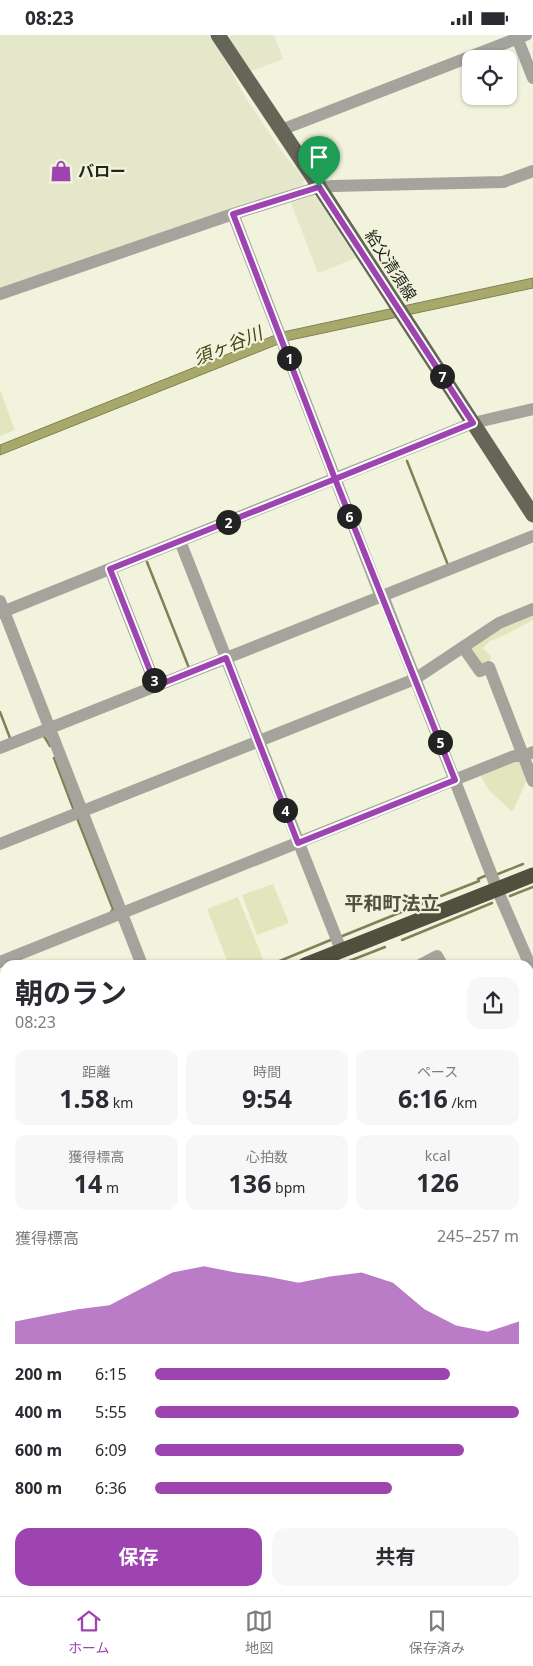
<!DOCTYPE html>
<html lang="ja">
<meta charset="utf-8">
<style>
body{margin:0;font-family:"Noto Sans","Noto Sans JP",sans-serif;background:#f7f7f7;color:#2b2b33;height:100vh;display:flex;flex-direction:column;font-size:19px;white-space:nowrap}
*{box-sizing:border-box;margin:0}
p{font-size:16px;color:#7c7c81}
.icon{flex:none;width:28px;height:28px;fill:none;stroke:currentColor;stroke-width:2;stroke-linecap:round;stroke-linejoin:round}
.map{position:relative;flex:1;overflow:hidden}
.side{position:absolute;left:0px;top:925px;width:534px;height:636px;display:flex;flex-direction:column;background:#fff;border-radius:15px 15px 0 0;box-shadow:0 1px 4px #0004}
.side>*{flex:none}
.tools{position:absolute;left:462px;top:15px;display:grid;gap:10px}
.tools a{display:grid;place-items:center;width:55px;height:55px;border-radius:10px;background:#fff;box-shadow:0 1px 4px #0004;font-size:25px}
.pin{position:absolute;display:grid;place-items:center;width:42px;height:42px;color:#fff;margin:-51px -21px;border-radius:50% 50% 50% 0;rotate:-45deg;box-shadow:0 0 5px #0007}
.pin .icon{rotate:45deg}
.km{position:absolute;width:25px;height:25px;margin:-12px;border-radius:50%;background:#222;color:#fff;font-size:14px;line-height:25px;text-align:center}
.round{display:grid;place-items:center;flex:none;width:52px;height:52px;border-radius:15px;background:#f7f7f7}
.head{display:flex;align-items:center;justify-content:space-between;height:85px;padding:0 15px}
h1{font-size:28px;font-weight:700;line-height:38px}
.stats{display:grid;grid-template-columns:repeat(3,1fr);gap:8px;height:85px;padding:5px 15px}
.stats div{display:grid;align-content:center;border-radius:12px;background:#f7f7f7;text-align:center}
.stats b{font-size:25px;font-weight:700}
.stats small{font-size:14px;font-weight:400}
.stats p{font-size:14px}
.chart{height:140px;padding:10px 15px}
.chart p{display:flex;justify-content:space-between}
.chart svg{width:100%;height:90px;margin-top:5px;fill:#9d44b0;opacity:.7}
.action{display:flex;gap:10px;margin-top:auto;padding:10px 15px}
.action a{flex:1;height:58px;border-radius:15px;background:#9d44b0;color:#fff;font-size:20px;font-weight:700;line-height:58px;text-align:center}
.action a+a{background:#f7f7f7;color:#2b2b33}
ul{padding:0 15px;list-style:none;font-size:16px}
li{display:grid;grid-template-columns:80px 60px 1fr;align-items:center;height:38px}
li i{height:12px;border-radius:6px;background:#9d44b0}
.status{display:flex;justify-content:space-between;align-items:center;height:35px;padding:0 25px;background:#fff;direction:ltr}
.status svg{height:14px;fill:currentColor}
.dock{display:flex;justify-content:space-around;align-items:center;height:70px;border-top:1px solid #e1e1e2;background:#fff;font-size:14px;color:#7c7c81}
.dock a{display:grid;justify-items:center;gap:2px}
.dock .active{color:#9d44b0}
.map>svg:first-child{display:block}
.built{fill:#e5e7ca}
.green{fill:#e3e5bd}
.water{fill:#a7a96b;stroke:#808154}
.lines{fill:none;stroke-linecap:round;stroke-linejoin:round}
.stream{stroke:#808154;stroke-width:2.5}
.minor{stroke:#a4a49c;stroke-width:12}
.major{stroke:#656657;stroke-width:15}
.highway{stroke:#4f503e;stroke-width:15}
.route-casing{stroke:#fff;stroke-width:10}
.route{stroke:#9d44b0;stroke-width:6}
.labels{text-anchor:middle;stroke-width:4.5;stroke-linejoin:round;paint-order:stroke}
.poi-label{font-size:16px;font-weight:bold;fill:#24251d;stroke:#f1f3dd;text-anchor:start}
.street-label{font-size:16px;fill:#24251d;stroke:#f1f3dd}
.water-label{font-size:18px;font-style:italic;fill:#434414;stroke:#f1f3dd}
.quarter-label{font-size:19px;font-weight:bold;fill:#4f503f;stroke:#f1f3dd}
</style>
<div class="status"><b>08:23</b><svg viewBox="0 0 49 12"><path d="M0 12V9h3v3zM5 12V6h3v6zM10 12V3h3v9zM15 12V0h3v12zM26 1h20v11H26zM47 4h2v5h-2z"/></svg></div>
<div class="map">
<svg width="533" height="1561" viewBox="0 0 533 1561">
<rect width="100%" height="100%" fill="#f1f3dd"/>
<path class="built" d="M0,0h208l16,23 23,42 36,53 21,26 -1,6 -303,104z
M233,0h41l9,24 -32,12 -23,-34z
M315,160l41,63 -38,15 -27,-70z
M125,1556h219l2,5h-233z"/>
<path class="green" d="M0,355l15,40 -15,6z
M533,579v6l-30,16 -13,5 -7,7 8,8 -1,8 -9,4 -14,-19 37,-22z
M517,723l12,17 -15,34 -3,2 -22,-21 -10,-17z
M273,849l16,39 -32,12 -15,-40z
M238,862l27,67 -3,1h-33l-22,-56z"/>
<path class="water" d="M533,243v10l-247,53 -286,114v-10l283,-113z
M533,1520v41h-134l13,-5h117v-35z"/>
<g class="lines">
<path class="stream" d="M407,426l41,104
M147,527l42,106
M0,677l10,26
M44,701l6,10
M54,723l19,50
M77,783l36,91 -2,3
M498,839l25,-10
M441,861l38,-15 -1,-2 9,-4
M510,861l23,-9
M340,902l96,-39
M402,905l90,-37
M270,930l63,-26
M339,930l46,-18
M0,1037l5,-2
M529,1073l4,-2
M529,1241l4,1
M529,1349l4,-2
M97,1561l14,-5"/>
<path class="minor" d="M516,0l17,43
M281,95l245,-95
M320,153l13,-2 170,-4 30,-11
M233,179l148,383
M0,259l233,-80 86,-27
M180,506l161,409
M110,534l46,117
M383,561l114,293 36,83
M0,566l142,364
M0,578l473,-190 60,-14
M463,612l17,24 9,-4 44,114
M0,713l533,-212
M0,809l415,-165 84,-56 34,-14
M0,927l514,-206h10l9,-4
M420,930l17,-9 5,9
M529,989l4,-1
M529,1085l4,-1
M0,1200l5,-2
M529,1259l4,-2
M529,1295l4,26
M0,1342l5,-2
M0,1483l5,-2"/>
<path class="major" d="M218,0l102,153 213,327
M529,1329l4,-2
M0,1555h5"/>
<path class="highway" d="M305,930l228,-90
M0,1052l5,-2"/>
</g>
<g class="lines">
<g class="route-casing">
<path id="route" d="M319,152l-86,27 102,265 -225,90 46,117 70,-28 72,185 157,-63 -120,-301 138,-56 -154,-236"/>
</g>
<use href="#route" class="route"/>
</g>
<defs>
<g id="shop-bare" transform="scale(1.725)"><path d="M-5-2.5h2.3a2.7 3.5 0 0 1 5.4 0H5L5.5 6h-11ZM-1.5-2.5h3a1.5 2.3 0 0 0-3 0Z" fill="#9d44b0" stroke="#f1f3dd" stroke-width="2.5" paint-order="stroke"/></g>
</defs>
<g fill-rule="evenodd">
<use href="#shop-bare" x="61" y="136"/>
</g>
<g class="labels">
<g class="poi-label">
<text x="78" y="142">バロー</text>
</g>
<g class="street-label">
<text transform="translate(391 230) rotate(57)" y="6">給父清須線</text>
</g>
<g class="water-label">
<text transform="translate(228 311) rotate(-22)" y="6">須ヶ谷川</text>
</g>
<g class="quarter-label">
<text x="392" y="875">平和町法立</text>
</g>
</g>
</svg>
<div class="tools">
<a><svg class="icon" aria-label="locate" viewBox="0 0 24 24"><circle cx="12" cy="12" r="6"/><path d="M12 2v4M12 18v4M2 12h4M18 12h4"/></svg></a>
</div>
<div class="pin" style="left:319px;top:152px;background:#1e9e55"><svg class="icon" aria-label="arrive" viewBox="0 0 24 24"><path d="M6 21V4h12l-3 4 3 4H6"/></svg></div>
<b class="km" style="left:289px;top:323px">1</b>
<b class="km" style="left:228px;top:487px">2</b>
<b class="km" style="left:154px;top:645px">3</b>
<b class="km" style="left:285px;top:775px">4</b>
<b class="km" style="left:440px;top:707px">5</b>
<b class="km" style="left:349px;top:481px">6</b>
<b class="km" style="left:442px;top:341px">7</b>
<section class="side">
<div class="head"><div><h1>朝のラン</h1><p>08:23</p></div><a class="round"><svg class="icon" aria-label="share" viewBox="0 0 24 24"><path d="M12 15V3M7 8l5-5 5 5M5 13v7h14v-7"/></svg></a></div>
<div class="stats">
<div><p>距離</p><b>1.58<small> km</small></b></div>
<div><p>時間</p><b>9:54</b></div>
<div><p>ペース</p><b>6:16<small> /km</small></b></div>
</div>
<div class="stats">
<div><p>獲得標高</p><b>14<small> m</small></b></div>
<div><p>心拍数</p><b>136<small> bpm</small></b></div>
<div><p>kcal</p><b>126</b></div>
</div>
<div class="chart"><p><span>獲得標高</span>245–257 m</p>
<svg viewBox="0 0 160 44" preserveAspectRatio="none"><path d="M0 44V33L10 30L20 27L30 25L40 17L50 9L60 6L70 9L80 11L90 14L100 11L110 9L120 14L130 27L140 35L150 38L160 33V44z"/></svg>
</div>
<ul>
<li><b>200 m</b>6:15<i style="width:81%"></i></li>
<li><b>400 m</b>5:55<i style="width:100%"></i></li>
<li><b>600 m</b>6:09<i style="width:85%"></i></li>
<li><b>800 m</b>6:36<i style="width:65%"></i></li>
</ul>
<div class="action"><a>保存</a><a>共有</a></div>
</section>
</div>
<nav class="dock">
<a class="active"><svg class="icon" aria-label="home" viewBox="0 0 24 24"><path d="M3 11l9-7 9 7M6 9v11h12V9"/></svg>ホーム</a>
<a><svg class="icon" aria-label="map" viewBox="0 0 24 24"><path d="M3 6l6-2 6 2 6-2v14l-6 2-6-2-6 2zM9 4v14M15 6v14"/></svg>地図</a>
<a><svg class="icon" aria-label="saved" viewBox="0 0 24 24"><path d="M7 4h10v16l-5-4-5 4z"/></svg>保存済み</a>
</nav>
